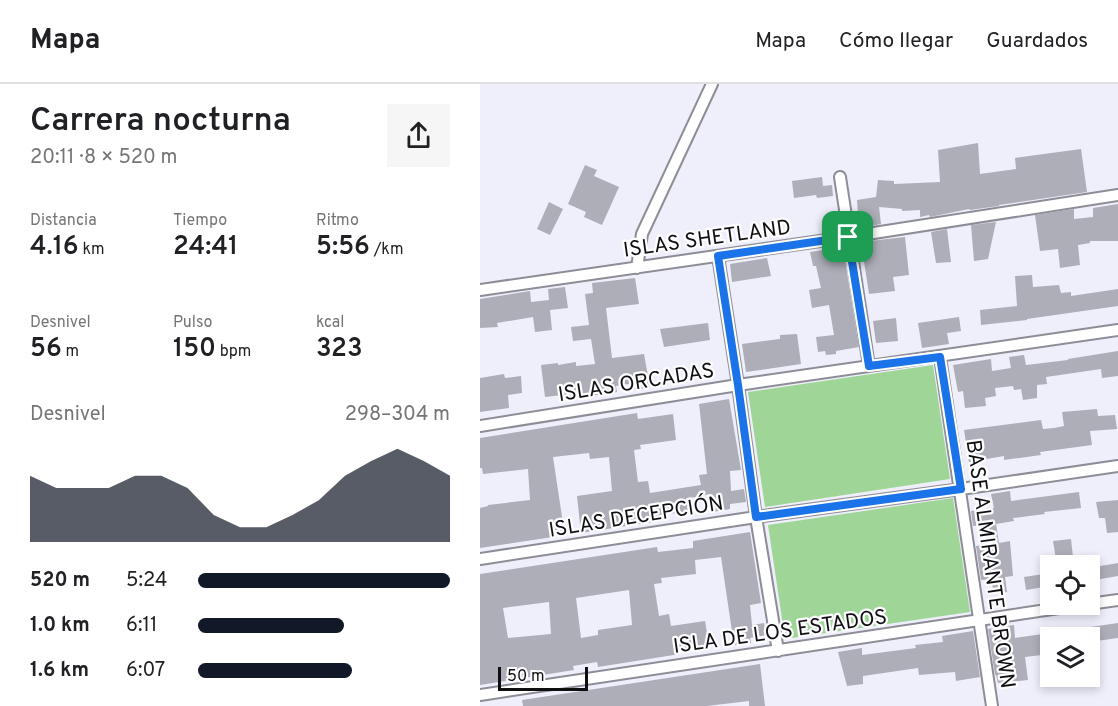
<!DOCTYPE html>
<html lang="es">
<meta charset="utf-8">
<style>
body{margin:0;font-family:Overpass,sans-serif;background:#f6f6f6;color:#202124;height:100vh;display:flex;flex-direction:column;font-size:22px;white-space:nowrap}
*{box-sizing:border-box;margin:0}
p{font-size:20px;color:#757577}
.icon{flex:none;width:33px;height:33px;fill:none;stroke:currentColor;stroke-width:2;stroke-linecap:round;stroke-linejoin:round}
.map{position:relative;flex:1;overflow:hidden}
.details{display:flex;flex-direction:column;background:#fff;width:480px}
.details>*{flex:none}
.fabs{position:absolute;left:560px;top:471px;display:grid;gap:12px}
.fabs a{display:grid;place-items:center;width:60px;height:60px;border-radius:0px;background:#fff;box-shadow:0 3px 9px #0003;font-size:30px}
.scale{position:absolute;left:18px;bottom:15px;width:90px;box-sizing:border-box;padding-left:6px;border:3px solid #0f0f12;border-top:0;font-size:16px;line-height:21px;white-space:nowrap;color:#0f0f12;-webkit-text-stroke:4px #fdfdff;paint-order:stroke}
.pin{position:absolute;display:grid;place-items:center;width:51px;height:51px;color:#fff;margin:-26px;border-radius:12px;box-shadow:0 3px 9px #0006}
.round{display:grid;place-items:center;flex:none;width:63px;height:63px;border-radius:0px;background:#f6f6f6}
.summary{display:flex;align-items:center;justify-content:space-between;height:102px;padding:0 30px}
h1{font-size:33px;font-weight:600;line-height:45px}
.metrics{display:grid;grid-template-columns:repeat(3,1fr);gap:9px;height:102px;padding:6px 30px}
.metrics div{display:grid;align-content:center}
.metrics b{font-size:26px;font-weight:600}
.metrics small{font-size:16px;font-weight:400}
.metrics p{font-size:16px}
.chart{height:168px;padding:12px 30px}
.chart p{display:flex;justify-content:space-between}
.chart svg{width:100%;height:108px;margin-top:6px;fill:#111827;opacity:.7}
ul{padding:0 30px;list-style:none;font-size:20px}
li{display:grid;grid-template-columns:96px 72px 1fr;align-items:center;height:45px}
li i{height:15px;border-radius:8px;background:#111827}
header{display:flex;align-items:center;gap:36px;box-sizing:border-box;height:84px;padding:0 30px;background:#fff;border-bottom:2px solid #e0e0e0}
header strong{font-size:28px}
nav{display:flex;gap:33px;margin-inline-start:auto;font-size:21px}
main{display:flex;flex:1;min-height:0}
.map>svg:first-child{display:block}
.green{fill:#9fd698}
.building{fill:#aeaeb9;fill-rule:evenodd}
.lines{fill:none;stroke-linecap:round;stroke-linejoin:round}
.street-casing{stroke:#8d8d97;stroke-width:14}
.street{stroke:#fff;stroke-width:10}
.route-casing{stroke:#fff;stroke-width:12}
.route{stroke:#1a73e8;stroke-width:8}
.labels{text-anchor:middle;stroke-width:4.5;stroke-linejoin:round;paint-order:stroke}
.street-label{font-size:21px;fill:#0f0f12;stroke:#fdfdff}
</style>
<header>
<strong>Mapa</strong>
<nav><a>Mapa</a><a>Cómo llegar</a><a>Guardados</a></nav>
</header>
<main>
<section class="details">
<div class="summary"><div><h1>Carrera nocturna</h1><p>20:11 · 8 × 520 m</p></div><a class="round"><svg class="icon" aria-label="share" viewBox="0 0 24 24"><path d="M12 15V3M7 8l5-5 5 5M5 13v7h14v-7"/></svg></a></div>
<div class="metrics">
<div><p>Distancia</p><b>4.16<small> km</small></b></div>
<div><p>Tiempo</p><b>24:41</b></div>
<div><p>Ritmo</p><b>5:56<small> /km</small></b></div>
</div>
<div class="metrics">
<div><p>Desnivel</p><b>56<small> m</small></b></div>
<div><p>Pulso</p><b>150<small> bpm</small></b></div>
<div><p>kcal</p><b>323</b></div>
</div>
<div class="chart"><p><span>Desnivel</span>298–304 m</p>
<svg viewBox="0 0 160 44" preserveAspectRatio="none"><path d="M0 44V17L10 22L20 22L30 22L40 17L50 17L60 22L70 33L80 38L90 38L100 33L110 27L120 17L130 11L140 6L150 11L160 17V44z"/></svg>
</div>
<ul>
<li><b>520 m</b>5:24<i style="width:100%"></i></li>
<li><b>1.0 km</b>6:11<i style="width:58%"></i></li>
<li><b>1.6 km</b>6:07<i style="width:61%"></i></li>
</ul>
</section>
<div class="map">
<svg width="638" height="622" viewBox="0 0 638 622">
<rect width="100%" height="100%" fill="#eeeffa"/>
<path class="green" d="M453,281l17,114 -185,28 -17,-115z
M473,414l17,114 -185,27 -17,-114z"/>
<path class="building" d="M498,59l2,31 36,-5 -1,-11 66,-9 6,43 -88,13v1l-29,4 -1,-1 -39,8 -1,-2 -9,2v-7l-18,1v-2l-23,-2 2,17 -22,4 -2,-28 19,-3 2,-17 16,1v3l46,-2 -2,-32z
M105,81l12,5 -3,6 25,11 -17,38 -18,-8 2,-5 -18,-8z
M342,93l1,9 9,-1 1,11 -16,2 -1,-3 -22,3 -2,-17z
M69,118l14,7 -13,26 -13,-6z
M638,120v37h-28v2l-12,2 2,20 -20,3 -2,-19 -18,2 -5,-36 39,-6v10l19,-2v-9z
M516,138l-8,37 -14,2 -3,-36z
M467,145l4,33 -15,1 -5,-31z
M425,153l4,38 -16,2 2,14 -26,3 -8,-52z
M363,163l16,100 -23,4v3l-10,1 -1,-4 -7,1 -2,-15 18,-2 -5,-30 -17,3 -3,-18 12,-2 -5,-22h-3l-3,-14z
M287,174l4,18 -39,6 -2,-18z
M552,191l1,12 26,-2 2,8 10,-1v4l47,-7v17l-91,13v1l-46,5 -1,-15 37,-4 -2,-30z
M155,194l4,26 -33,4 6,50 32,-4 6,33 -15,3 -1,-7 -18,3 1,6 -54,8 -1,-5 -17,2 -4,-32 17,-2v2l18,-3v4l19,-2 -4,-25 -18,2 -2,-14 18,-2 -4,-31 8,-1 -1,-10z
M85,203l3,21 -18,2 2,20 -17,2 -2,-15 -36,6 1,4 -18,1v-29l50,-8 1,11 18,-2 -1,-11z
M479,233l2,14 -14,2 2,11 -27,4 -4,-25z
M416,234l2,23 -22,2 -3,-22z
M228,239l2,17 -46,7 -4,-18z
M317,250l4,30 -55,8 -4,-28 38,-5v-4z
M638,267v25l-16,2 -1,-9 -55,8 1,7 -10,1v13l-14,2 -2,-11 -7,1 -1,-4 -18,2 1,8 -11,2 1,8 -21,2 -2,-17 -5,1 -5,-27 38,-6 1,12 19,-3 -2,-11 15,-2 2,10 42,-5v-1z
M24,290l1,4 16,-2 1,17 -14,2 1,13 -29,4v-34z
M249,315l12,71 -11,1 1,20 13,-2 2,13 -16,2v5l-17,3 -3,-18 -24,5 2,12 -30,5 1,5 -78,12 -4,-37 35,-5 -3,-34 -19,2 -1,-6 -36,4 11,73 -11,2v5l-73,11v-40l8,-2v-1l42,-5 -2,-31 -45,5 -1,-6h-2v-30l157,-25 1,6 35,-5 3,26 -36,5 1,4 -7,1 4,32 10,-1 2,12 51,-8 -2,-10 8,-1 -8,-70z
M617,325l1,7 17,-1 2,14 -27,2 2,14 -52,7 1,3 -37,5v-4l-35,6 -5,-32 77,-10 2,9 11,-1 10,-2 -2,-14z
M530,407l1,10 68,-9 2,16 -37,4 1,2 -32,4 1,3 -18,3 3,19 11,-2 3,35 -8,1 2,15 -13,2 -3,-15 -10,1 -5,-34 9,-1 -3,-20 -9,1 -2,-15 23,-3 -3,-14z
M638,416v32l-11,1 -2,-15h-6l-3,-16z
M270,448l11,71 -11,2 2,20 12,-2 2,12 -16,3 1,5 -17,2 -13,-88 -26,3 1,14 -35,4 1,5 -8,1 5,32 10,-2 2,12 34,-5 4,24 -30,4 1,5 -82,13 -1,-5 -24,4 1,4 -94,15v-111l177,-27 1,5 35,-4v-7zM149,506l3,35 -34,5v5l-17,3 -5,-40zM69,518l2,32 -43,4 -5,-30z
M591,455l3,27h-17l-4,-25z
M638,479v13l-29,5v-13z
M570,489v13l-24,4 -2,-13z
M638,539v15l-29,4v-4h-33v-6z
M534,541l1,13 35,-5v21l-25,3 3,23 -30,3 -2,-8h-1l-7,-46z
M493,547l7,46 -24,4 -1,-9 -36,3 -1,-7 -55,8v8l-16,2 -9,-34 24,-4v7l54,-7 -1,-3 28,-3 -1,-6z
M280,580l5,42h-16v-5l-42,5h-184l-1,-6z"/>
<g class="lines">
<g class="street-casing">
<path id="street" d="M360,93l29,189
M238,172l20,129 18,132 22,134
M157,184l5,-34 70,-150
M0,206l368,-53 270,-42
M460,273l52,349
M0,342l258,-41 380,-55
M0,475l276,-42 205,-28 157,-23
M609,520l29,-4
M0,611l606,-91"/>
</g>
<use href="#street" class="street"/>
</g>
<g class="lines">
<g class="route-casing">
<path id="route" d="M368,153l21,129 71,-9 21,132 -205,28 -18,-132 -20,-129z"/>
</g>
<use href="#route" class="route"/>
</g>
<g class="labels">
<g class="street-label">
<text transform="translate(227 154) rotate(-8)" y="7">ISLAS SHETLAND</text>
<text transform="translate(156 298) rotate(-9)" y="7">ISLAS ORCADAS</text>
<text transform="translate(156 432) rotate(-9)" y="7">ISLAS DECEPCIÓN</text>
<text transform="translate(511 480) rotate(82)" y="7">BASE ALMIRANTE BROWN</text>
<text transform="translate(300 547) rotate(-8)" y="7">ISLA DE LOS ESTADOS</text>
</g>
</g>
</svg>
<div class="fabs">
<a><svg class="icon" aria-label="locate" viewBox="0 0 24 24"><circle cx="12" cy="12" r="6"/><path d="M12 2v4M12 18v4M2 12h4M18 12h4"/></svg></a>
<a><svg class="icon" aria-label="layers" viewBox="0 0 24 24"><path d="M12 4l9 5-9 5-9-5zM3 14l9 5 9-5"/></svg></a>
</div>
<div class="scale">50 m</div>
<div class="pin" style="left:368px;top:153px;background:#1e9e55"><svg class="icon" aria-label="arrive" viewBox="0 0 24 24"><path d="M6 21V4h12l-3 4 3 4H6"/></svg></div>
</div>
</main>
